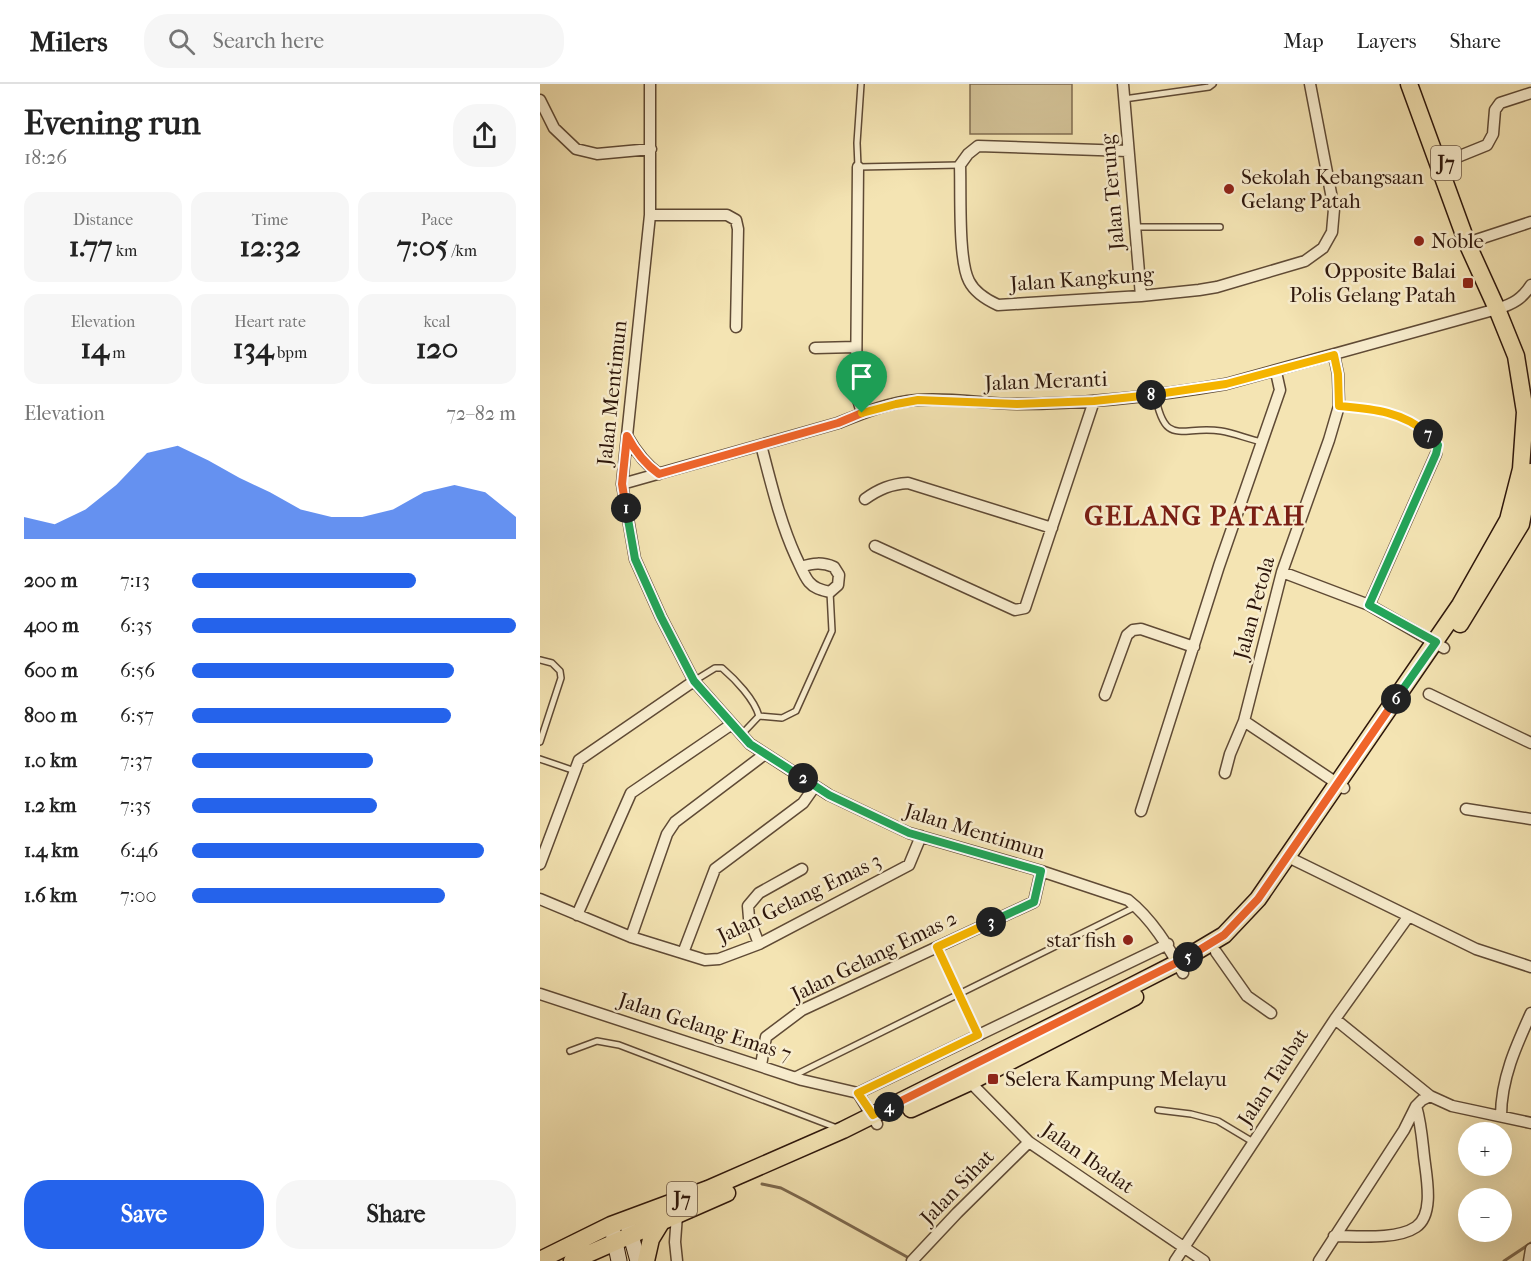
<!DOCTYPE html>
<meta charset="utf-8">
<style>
body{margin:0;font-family:"IM FELL French Canon",serif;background:#f6f6f6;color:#222;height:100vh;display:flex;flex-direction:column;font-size:22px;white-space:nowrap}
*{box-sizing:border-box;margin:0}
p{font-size:20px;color:#767676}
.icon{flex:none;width:33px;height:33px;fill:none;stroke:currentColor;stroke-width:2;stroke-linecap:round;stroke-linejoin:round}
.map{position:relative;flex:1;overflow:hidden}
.details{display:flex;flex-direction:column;background:#fff;width:540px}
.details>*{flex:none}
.fabs{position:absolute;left:918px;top:1038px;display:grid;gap:12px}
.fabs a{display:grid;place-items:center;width:54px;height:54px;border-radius:50%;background:#fff;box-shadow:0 6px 24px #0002;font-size:30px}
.pin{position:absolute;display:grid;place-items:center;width:51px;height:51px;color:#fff;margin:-62px -26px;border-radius:50% 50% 50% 0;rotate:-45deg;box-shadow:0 0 6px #0007}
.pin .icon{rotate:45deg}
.km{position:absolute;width:30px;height:30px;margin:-15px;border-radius:50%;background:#222;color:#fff;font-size:16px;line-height:30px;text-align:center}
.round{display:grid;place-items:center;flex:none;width:63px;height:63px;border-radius:24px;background:#f6f6f6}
.headline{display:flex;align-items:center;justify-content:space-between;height:102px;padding:0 24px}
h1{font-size:33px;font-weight:800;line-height:45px}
.stats{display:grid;grid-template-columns:repeat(3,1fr);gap:9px;height:102px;padding:6px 24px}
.stats div{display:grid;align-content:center;border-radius:15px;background:#f6f6f6;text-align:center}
.stats b{font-size:30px;font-weight:800}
.stats small{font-size:16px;font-weight:400}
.stats p{font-size:16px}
.chart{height:168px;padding:12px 24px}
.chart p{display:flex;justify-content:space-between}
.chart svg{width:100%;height:108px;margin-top:6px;fill:#2563eb;opacity:.7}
.cta{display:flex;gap:12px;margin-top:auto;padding:12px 24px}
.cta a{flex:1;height:69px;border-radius:24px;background:#2563eb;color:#fff;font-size:24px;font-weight:800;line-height:69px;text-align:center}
.cta a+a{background:#f6f6f6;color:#222}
ul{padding:0 24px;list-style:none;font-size:20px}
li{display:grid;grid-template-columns:96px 72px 1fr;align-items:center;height:45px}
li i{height:15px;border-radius:8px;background:#2563eb}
header{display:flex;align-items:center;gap:36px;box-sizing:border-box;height:84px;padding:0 30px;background:#fff;border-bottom:2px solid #e0e0e0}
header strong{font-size:28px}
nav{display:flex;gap:33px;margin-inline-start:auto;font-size:21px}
.search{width:420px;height:54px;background:#f6f6f6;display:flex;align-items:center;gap:15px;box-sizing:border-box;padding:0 21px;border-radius:24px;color:#767676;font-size:22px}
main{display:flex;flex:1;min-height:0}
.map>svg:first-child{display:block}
.green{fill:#d2c196;stroke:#806c50;stroke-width:1.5}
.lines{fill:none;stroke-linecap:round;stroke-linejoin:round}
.stream{stroke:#7c684e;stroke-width:3}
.lane-casing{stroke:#5f4a35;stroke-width:8}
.street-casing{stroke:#5f4a35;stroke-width:13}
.secondary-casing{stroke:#2d160b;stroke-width:17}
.primary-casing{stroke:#2d160b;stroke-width:19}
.lane{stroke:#f8edce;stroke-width:5}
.street{stroke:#f8edce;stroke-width:10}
.secondary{stroke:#f8edce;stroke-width:15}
.primary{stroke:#f4e4b3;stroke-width:16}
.split-1-casing{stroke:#fff;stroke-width:12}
.split-2-casing{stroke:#fff;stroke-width:12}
.split-3-casing{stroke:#fff;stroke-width:12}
.split-4-casing{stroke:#fff;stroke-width:12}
.split-5-casing{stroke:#fff;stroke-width:12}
.split-6-casing{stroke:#fff;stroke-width:12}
.split-7-casing{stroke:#fff;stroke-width:12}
.split-8-casing{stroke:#fff;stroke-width:12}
.split-9-casing{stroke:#fff;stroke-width:12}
.split-1{stroke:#f0652b;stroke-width:8}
.split-2{stroke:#22a559;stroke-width:8}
.split-3{stroke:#22a559;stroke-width:8}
.split-4{stroke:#f5b400;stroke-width:8}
.split-5{stroke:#f0652b;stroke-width:8}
.split-6{stroke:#f0652b;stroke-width:8}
.split-7{stroke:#22a559;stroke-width:8}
.split-8{stroke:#f5b400;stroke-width:8}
.split-9{stroke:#f5b400;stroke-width:8}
.poi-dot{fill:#8f2418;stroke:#f8edce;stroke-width:2}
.labels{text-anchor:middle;stroke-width:5;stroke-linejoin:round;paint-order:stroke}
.shield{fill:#f8edce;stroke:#6a5646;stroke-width:1.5}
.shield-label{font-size:20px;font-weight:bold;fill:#2d160b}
.poi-label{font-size:21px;fill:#2d160b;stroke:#f8edce;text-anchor:start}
.street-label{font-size:21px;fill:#2d160b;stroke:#f8edce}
.district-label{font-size:27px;font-weight:bold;letter-spacing:1.5px;fill:#7a1f14;stroke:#f8edce}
</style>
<header>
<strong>Milers</strong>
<div class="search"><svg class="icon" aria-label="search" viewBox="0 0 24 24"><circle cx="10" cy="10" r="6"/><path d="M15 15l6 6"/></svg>Search here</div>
<nav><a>Map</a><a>Layers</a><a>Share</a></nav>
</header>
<main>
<section class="details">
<div class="headline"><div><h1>Evening run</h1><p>18:26</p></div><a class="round"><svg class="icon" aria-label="share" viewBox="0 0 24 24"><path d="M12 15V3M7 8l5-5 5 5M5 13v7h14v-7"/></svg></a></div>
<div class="stats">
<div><p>Distance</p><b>1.77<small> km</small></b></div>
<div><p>Time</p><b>12:32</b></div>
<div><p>Pace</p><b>7:05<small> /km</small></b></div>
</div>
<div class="stats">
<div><p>Elevation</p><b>14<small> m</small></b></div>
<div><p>Heart rate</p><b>134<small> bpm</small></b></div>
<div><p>kcal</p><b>120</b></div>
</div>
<div class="chart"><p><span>Elevation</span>72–82 m</p>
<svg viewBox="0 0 160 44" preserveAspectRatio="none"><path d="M0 44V35L10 38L20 32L30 22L40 9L50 6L60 12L70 19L80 25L90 32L100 35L110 35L120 32L130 25L140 22L150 25L160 35V44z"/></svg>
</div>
<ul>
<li><b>200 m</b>7:13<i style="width:69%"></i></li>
<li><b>400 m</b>6:35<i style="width:100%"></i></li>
<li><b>600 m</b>6:56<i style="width:81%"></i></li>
<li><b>800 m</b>6:57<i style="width:80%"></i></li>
<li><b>1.0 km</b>7:37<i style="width:56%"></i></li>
<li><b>1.2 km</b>7:35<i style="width:57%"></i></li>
<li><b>1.4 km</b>6:46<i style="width:90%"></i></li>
<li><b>1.6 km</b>7:00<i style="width:78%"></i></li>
</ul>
<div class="cta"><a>Save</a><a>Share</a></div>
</section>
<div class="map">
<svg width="991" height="1177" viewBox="0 0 991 1177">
<rect width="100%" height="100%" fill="#f4e4b3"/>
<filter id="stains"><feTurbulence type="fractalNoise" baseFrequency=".00333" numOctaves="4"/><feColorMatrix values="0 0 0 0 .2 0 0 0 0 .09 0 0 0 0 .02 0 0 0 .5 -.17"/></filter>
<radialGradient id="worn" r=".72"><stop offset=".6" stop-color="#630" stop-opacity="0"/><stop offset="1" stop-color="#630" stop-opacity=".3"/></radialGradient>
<path class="green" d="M430,0h102v50h-102z"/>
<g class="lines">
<path class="stream" d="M222,1100l19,4 25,13 103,57
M964,1177l27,-18"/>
<g class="lane-casing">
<path id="lane" d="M321,0l-4,59 1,24 102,-2
M584,15l85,-12 4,-3
M595,143h85
M615,310c10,55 26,31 66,37 13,2 27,8 41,11
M799,322c37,4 75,6 99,39l-2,9
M0,576l12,3 8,8 1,7 -21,64
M154,597l21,-13h7c14,12 32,31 37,48l-17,18
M219,632l23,2 14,-7 36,-80 -2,-39
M0,675l35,12
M397,863l41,88
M30,967l27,-10 22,4 218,83
M253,992l342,-169
M618,1026l33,4 27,7 35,21"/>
</g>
<g class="street-casing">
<path id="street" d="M110,0v131l-28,269 13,75 26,58 33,64 56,63 79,51 80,38 132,38 87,29c24,19 40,46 55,73
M583,0l18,212
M0,16l14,28 22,21 21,5 54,-5
M588,67l-150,-5 -10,8 -8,11c1,27 -2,95 9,116 6,12 18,19 29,24l143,-9 58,-6 18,-3 88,-26 18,-13 9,-16 2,-23 -24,-125
M905,78l42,-17 6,-11 2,-24 5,-7 31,-10
M318,83l-2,226 6,20
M110,131h77l9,5 2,9 -2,98
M927,159l64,-21
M275,264l41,-1
M87,352c9,16 18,28 32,38
M221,361c10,38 19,77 35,112 4,8 8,19 13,25 6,7 13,8 21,10l8,-7 1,-10 -5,-8c-12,-5 -21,-4 -33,0
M82,400l216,-61c25,-10 52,-21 79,-23 33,-3 67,4 100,4 70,0 140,-8 209,-20l271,-75c16,-5 25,-10 34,-24
M325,415c14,-10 26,-15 43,-16l144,45
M335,462l140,64 10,-2 69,-207
M742,488l87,33 75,43
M829,521l67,-151
M889,610l102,49
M565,611l22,-60 6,-5 8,-1 53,18
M704,637l100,67
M685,689l5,-19 14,-33 38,-149 47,-132 10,-34 -1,-32 -4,-19
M926,725l65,10
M601,727l78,-245 61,-176 -4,-18
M748,773l188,92 55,18
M0,780l39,-104 115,-79
M0,815l91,38 74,23 14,-1 40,-15 150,-79 12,-29
M37,831l54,-122 101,-69
M91,853l36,-103 8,-12 90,-68
M219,860l-10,-26 -1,-12 11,-13 43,-24
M676,868l31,44 24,17
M143,869l32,-84 88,-66 12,-17
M0,910l262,86 56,13
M795,935l95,77 22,10 79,17
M221,981l5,-28 36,-27 232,-108 7,-31
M427,995l62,63 175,119
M318,1009l310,-149
M318,1009l19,31
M961,1032c0,-37 15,-70 30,-103
M137,1131l-2,27 2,19
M794,1152c23,0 63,4 82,-9 19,-13 10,-52 8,-71 -2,-18 -3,-33 -8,-50
M372,1177l45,-48 72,-71
M635,1177l160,-242 73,-102
M779,1177l85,-131 12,-24 6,-6 8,-4
M989,1177l2,-12"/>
</g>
<g class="secondary-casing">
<path id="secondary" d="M88,1141l10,36
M73,1148l6,29"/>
</g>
<g class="primary-casing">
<path id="primary" d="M920,540l61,-100 10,-52
M371,1025l57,-26 167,-86
M0,1176l71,-35 97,-36 135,-59 287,-143 47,-24 47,-28 34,-36 202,-294 48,-85 13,-51 4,-57 -9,-56 -19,-47 -30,-66 -58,-159
M32,1177l155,-68
M106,1177l5,-22 11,-18"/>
</g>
<use href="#lane" class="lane"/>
<use href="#street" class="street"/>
<use href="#secondary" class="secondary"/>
<use href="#primary" class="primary"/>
</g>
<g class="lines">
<g class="split-1-casing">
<path id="split-1" d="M86,424l-4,-24 5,-48c8,15 18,28 32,38l179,-51 24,-10"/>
</g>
<g class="split-2-casing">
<path id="split-2" d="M86,424l9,51 26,58 33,64 56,63 53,34"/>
</g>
<g class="split-3-casing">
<path id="split-3" d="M263,694l26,17 80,38 132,38 -7,31 -43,20"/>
</g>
<g class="split-4-casing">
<path id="split-4" d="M349,1023l-16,8 -15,-22 120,-58 -41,-88 54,-25"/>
</g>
<g class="split-5-casing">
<path id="split-5" d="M349,1023l299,-150"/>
</g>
<g class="split-6-casing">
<path id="split-6" d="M648,873l36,-22 34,-36 138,-200"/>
</g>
<g class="split-7-casing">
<path id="split-7" d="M856,615l40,-57 -67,-37 67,-151 2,-9 -10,-11"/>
</g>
<g class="split-8-casing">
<path id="split-8" d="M611,311l75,-11 108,-29 4,19 1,32c33,3 63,5 89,28"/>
</g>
<g class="split-9-casing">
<path id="split-9" d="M322,329l34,-9 22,-4 99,4 77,-3 57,-6"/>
</g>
<use href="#split-1" class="split-1"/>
<use href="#split-2" class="split-2"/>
<use href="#split-3" class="split-3"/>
<use href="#split-4" class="split-4"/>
<use href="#split-5" class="split-5"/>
<use href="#split-6" class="split-6"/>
<use href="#split-7" class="split-7"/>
<use href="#split-8" class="split-8"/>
<use href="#split-9" class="split-9"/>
</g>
<g class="poi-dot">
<circle cx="689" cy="105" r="6"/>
<circle cx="879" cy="157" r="6"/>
<rect x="922" y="193" width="12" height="12" rx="3"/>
<circle cx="588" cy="856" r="6"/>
<rect x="447" y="989" width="12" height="12" rx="3"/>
</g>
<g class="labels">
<g class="shield">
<rect x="891" y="62" width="30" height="34" rx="4.5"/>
<rect x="127" y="1098" width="30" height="34" rx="4.5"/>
</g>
<g class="shield-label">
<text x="906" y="86">J7</text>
<text x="142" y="1122">J7</text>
</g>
<g class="poi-label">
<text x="701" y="100">Sekolah Kebangsaan<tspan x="701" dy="24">Gelang Patah</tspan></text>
<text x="891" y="164">Noble</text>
<text x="916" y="194" text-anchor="end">Opposite Balai<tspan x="916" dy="24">Polis Gelang Patah</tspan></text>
<text x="576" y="863" text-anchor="end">star fish</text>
<text x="465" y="1002">Selera Kampung Melayu</text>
</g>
<g class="street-label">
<text transform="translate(572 108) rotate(-95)" y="7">Jalan Terung</text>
<text transform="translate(542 195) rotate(-4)" y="7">Jalan Kangkung</text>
<text transform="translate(506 297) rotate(-2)" y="7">Jalan Meranti</text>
<text transform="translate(72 309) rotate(-84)" y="7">Jalan Mentimun</text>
<text transform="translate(714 524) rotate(-75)" y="7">Jalan Petola</text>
<text transform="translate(435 747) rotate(17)" y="7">Jalan Mentimun</text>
<text transform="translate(259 814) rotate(-26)" y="7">Jalan Gelang Emas 3</text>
<text transform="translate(334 872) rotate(-26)" y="7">Jalan Gelang Emas 2</text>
<text transform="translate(165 943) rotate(18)" y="7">Jalan Gelang Emas 7</text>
<text transform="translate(733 993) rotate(-57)" y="7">Jalan Taubat</text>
<text transform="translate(548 1074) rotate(35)" y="7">Jalan Ibadat</text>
<text transform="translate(417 1103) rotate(-46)" y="7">Jalan Sihat</text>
</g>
<g class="district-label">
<text x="655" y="441">GELANG PATAH</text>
</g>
</g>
<rect width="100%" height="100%" filter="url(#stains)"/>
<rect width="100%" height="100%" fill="url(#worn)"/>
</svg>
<div class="fabs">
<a>+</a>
<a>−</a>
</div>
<div class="pin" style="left:322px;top:329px;background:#1e9e55"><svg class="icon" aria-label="arrive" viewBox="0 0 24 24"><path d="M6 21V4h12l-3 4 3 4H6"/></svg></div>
<b class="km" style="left:86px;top:424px">1</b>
<b class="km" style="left:263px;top:694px">2</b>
<b class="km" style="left:451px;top:838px">3</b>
<b class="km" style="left:349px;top:1023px">4</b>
<b class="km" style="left:648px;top:873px">5</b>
<b class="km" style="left:856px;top:615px">6</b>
<b class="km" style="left:888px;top:350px">7</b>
<b class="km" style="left:611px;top:311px">8</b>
</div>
</main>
